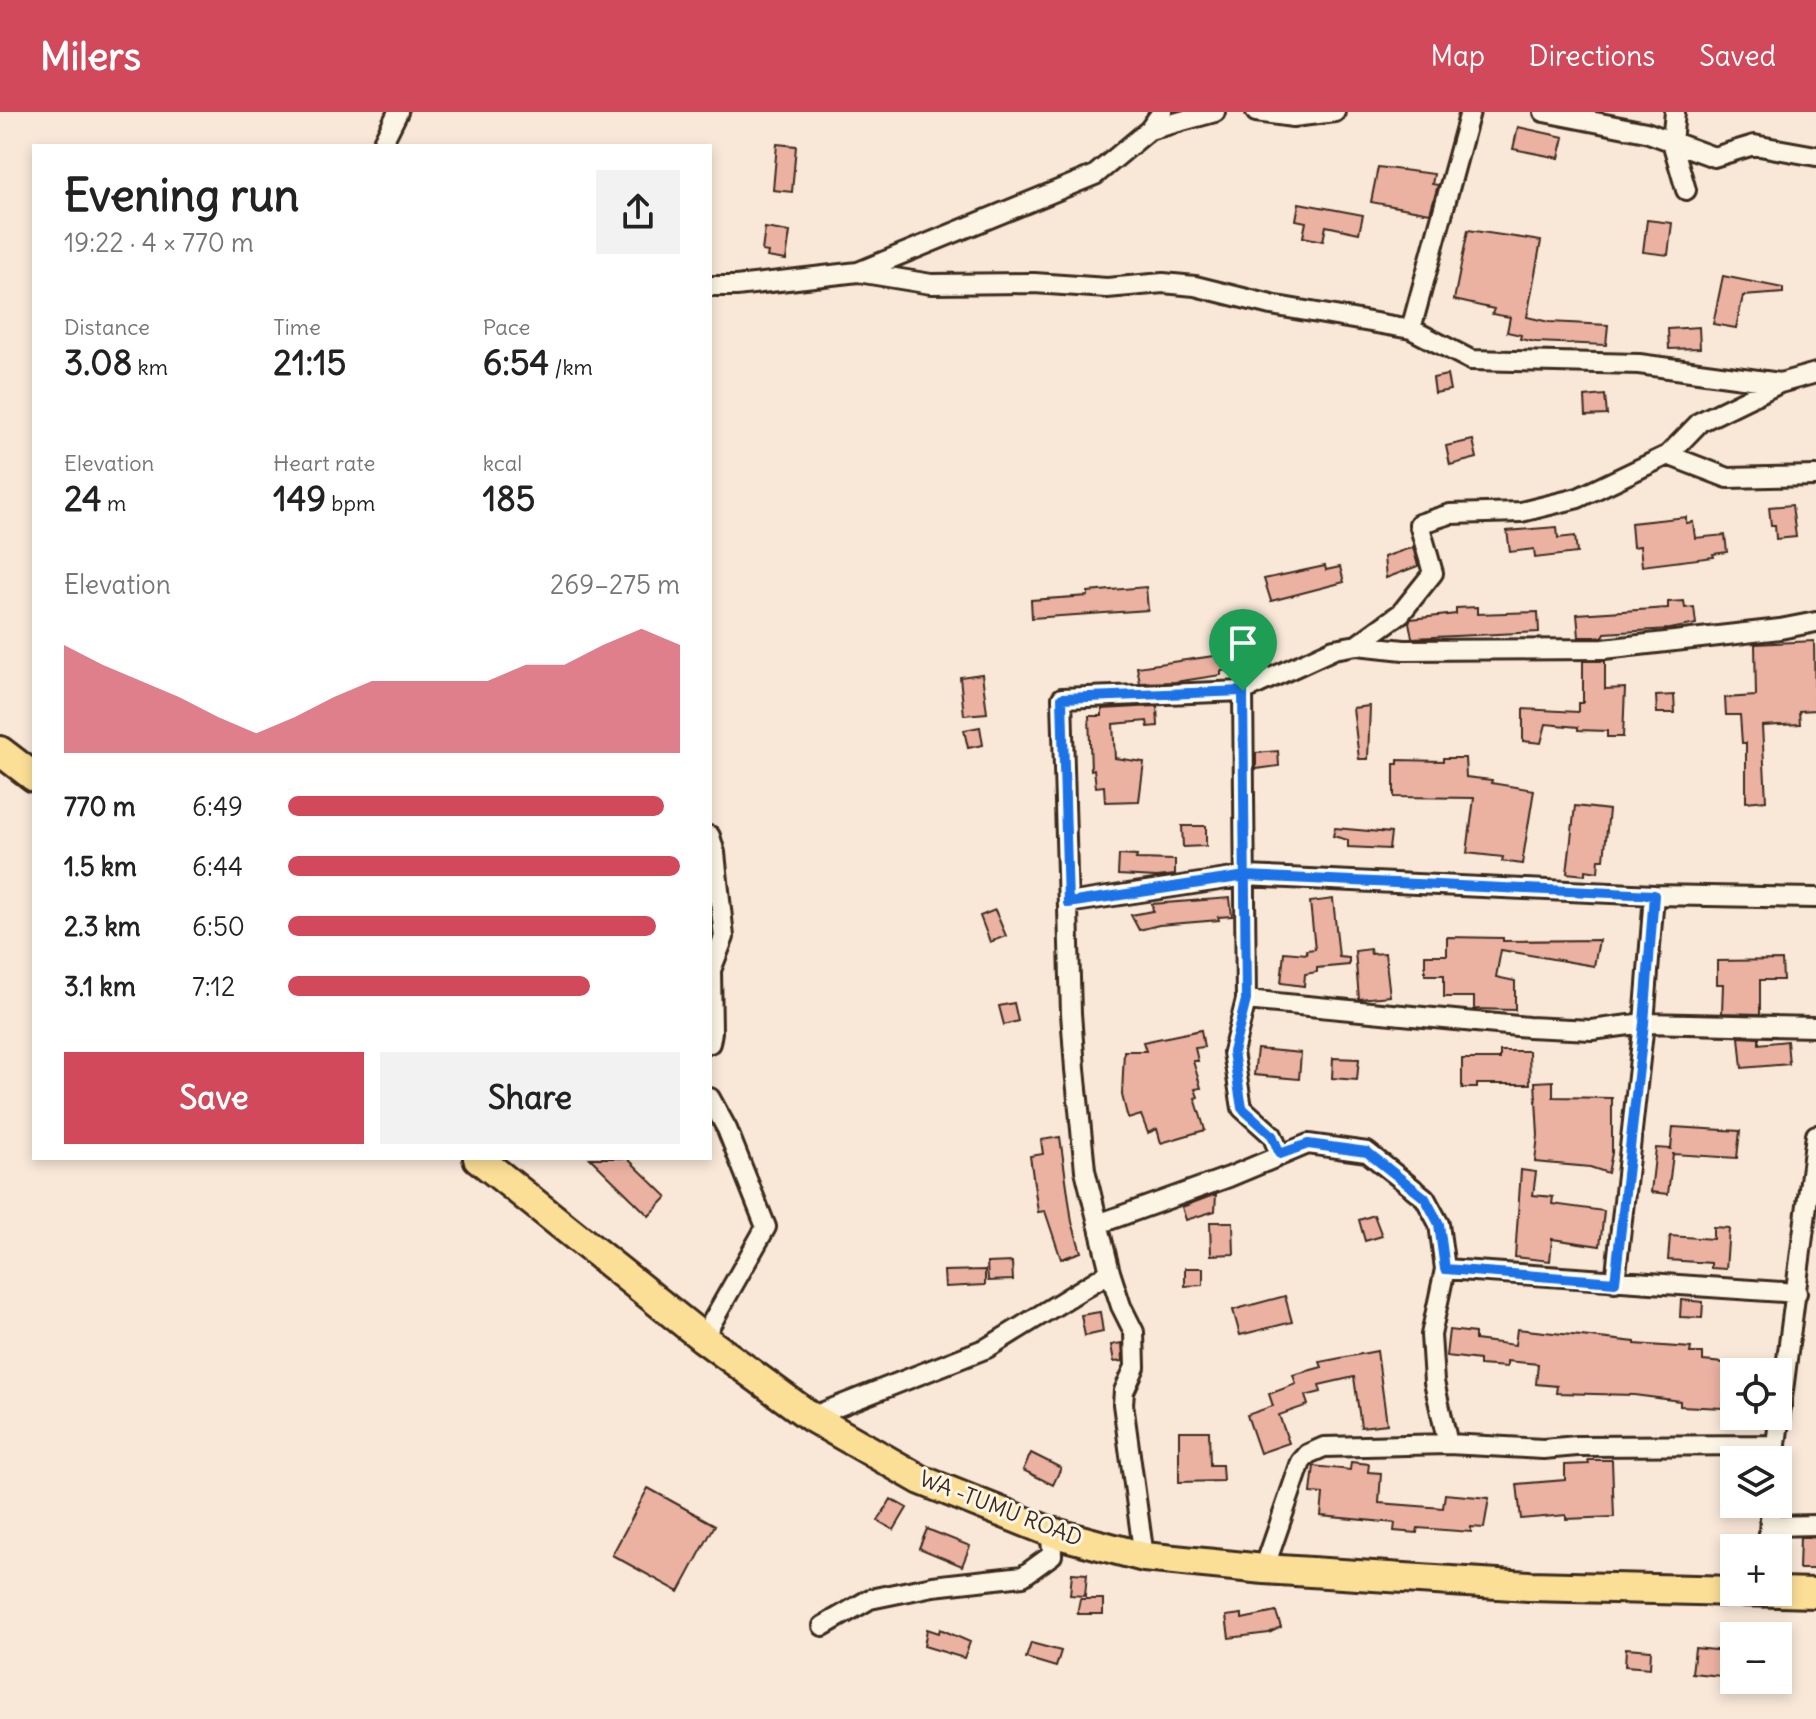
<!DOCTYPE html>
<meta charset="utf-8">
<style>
body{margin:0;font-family:Delius,sans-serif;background:#f2f2f2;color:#222;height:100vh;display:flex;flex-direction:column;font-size:30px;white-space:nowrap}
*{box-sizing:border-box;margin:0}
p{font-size:26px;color:#767676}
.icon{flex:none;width:44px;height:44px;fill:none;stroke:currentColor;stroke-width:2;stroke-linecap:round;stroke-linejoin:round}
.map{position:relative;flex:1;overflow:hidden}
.sheet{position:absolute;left:32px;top:32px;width:680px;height:1016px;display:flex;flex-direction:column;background:#fff;border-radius:0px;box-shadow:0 4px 12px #0003}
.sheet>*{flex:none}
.tools{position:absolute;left:1720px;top:1246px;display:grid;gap:16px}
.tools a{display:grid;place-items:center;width:72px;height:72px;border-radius:0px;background:#fff;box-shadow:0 4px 12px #0003;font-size:40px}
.pin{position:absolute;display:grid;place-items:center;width:68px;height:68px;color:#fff;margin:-82px -34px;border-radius:50% 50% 50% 0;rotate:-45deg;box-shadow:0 0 8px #0007}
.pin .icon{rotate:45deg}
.round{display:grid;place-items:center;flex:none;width:84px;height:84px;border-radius:0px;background:#f2f2f2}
.summary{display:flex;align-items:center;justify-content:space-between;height:136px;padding:0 32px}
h1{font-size:44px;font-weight:700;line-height:60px}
.metrics{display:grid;grid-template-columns:repeat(3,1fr);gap:12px;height:136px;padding:8px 32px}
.metrics div{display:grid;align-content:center}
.metrics b{font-size:34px;font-weight:700}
.metrics small{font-size:22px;font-weight:400}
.metrics p{font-size:22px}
.chart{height:224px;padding:16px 32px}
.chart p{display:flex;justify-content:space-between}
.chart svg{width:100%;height:144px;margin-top:8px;fill:#d1495b;opacity:.7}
.action{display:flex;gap:16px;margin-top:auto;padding:16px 32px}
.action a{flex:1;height:92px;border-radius:0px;background:#d1495b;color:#fff;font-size:32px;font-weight:700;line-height:92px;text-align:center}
.action a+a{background:#f2f2f2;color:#222}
ul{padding:0 32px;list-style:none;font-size:26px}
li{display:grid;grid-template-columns:128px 96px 1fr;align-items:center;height:60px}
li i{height:20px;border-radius:10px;background:#d1495b}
header{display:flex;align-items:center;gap:48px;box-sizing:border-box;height:112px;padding:0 40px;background:#d1495b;color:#fff}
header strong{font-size:38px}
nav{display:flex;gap:44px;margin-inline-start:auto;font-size:28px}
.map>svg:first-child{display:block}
.building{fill:#ebb2a2;stroke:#3b2a1e;stroke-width:2}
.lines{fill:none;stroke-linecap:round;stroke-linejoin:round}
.minor-casing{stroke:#3b2a1e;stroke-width:24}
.trunk-casing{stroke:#3b2a1e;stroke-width:34}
.minor{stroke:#fcf5e5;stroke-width:18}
.trunk{stroke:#fbdf96;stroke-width:28}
.route-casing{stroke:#fff;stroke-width:16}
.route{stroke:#1a73e8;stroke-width:10}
.labels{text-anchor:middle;stroke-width:6;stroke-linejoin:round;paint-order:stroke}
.street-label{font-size:22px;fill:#3b2a1e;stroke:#fcf5e5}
</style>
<header>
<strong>Milers</strong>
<nav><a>Map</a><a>Directions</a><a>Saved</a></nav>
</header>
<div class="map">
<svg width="1816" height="1607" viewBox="0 0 1816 1607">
<rect width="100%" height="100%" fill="#f9e8d8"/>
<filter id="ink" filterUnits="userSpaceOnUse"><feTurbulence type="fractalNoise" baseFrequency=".0125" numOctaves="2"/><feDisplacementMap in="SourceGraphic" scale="16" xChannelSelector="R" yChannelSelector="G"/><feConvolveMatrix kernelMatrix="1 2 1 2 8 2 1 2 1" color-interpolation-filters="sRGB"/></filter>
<g filter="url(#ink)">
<path class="building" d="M1518,15l46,10 -5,21 -46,-9z
M777,32l19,2 -4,46 -19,-2z
M1378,55l56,7 -2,10 6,1 -8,28 -59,-11z
M1299,91l64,12 -4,18 -33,-7 -3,15 -20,-4 3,-15 -10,-2z
M1647,108l25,3 -4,32 -25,-3z
M765,116l25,4 -4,28 -19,-3 1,-5 -6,-1z
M1468,118l73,11 -14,76 22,5 59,3 -2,20 -70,-3 -16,-3 1,-4 -14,-3 3,-15 -18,-3 2,-5 -40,-9z
M1723,164l60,12v5l-40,3 -7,32 -23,-4z
M1699,215l1,21 -31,1 -1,-20z
M1447,263l3,15 -15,3 -2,-15z
M1605,283l2,20 -21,1 -1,-19z
M1473,328l4,18 -27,7 -4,-19z
M1792,393l4,32 -20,2 -1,-14h-4l-2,-18z
M1686,405v6l7,-1 2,16 30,-3 2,17 -14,2 1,3 -72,9 -2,-20 -7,1 -2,-24z
M1557,415l1,11 17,-2 2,17 -42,5 -1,-9 -24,3 -3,-21z
M1413,435l5,19 -32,12 -2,-21z
M1325,454l1,4 14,-3 4,15 -73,19 -7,-22z
M1146,475l2,23 -116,8 -1,-18 57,-4v-4z
M1684,489l1,7 9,-1 2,17 -26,5 -65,4 -2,4h-24l-2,-23 91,-6v-6z
M1477,495v7l61,-2 1,20 -127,6 -3,-16 2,-3 45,-5v-6z
M1814,529l1,69 -16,1 1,13 -38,2 4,74 -20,2v-59h-4l-2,-28h-14l-1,-17 31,-2 -1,-52z
M1228,542l2,16 -9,1v4l-46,7 -35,1 -3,-16z
M1583,549h22v28l20,-1 -2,49h-16v-6l-29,-1v-3l-32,-3 -5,19 -18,-2v-32l55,3v-9h5z
M982,562l5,39 -23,2 -4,-38z
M1674,583l1,18h-18l-1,-17z
M1157,594l1,20 -10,1 -1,-6 -34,3 2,34 29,4 -5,39 -34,1 -1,-16 -8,1 -2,-18 -3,1 -2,-54h13v-7z
M1370,594l-2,53h-9l-6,-51z
M980,615l3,18 -15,3 -4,-18z
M1278,639l1,15 -23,3v-16z
M1443,646h22l1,19 26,3 -1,3 43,7 -12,74 -20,-3 1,-4 -36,-4 7,-55 -80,-1v-33h4v-4l45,1z
M1575,694l34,4 -5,49h-5l-1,13 -13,-2v5l-18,-2z
M1182,714h24v20l-23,1z
M1335,716l56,5 -2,16 -41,-2v-7l-15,-4z
M1119,743l18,1 -1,3 39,1v15l-18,2 -39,-2z
M1230,786l2,18 -14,1 1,3 -60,5 -20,5 -8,-15 22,-4 -1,-7z
M1333,787l6,58 10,1v7l-32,3v4l-12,2 -1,12 -23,-3 3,-31 23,2 -1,-4 9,-1 -5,-47z
M995,798l11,26 -16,6 -10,-26z
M1447,825l56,1v3l96,-1 -5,26 -93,-16 -5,27 19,4v29l-41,-1v-12h-30v-22h-19v-20h22z
M1370,837l1,5 14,-1 5,43 -31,3 -4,-48z
M1782,848l1,20h-23v34l-38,-1 1,-29h-6v-23z
M1014,891l4,18 -14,4 -5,-19z
M1201,918l3,17 -9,1 3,13h-5l8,27 -6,1 3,8 -3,1 10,32 -44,13 -4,-14 -9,4 -7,-18 -13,4 -6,-24 2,-44h22l-3,-9z
M1739,925l20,1v6l28,-3 2,23 -47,4z
M1257,937l44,4 -2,26 -45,-4z
M1500,939h29l1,33h-53v4h-15v-29h38z
M1333,946l26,1 -2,21 -25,-2z
M1553,969v16l59,1v55l-4,20 -18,-6 -55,-5 3,-27 -3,-53z
M1673,1015l67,4 -3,27 -64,-4 -5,40 -17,-2 5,-44 15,1z
M1060,1025l12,85 9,30 -20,7 -16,-48 -7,1 -8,-56 13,-2 -2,-14z
M590,1046h37l40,39 -18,19z
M1521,1058l15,2 -3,23 20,2 -1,7 52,7 -4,35 -48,-7 -2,22 -35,-4z
M1216,1082l-1,17 -29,9 -4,-13z
M1374,1103l8,21 -17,5 -6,-21z
M1210,1110h23l1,32 -23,1z
M1713,1115l16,1 -3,41 -15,-1v-5l-43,-3 2,-24 43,3z
M1012,1150l1,18 -25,1 -1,-18z
M1185,1156h18v17l-18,1z
M985,1158v15l-40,2 -1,-16z
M1285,1184l7,26 -52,13 -7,-25z
M1681,1188l22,2 -1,16 -22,-1z
M1100,1200l3,20 -18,4 -4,-21z
M1517,1217l118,13v2l56,4 -1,5h13v8l31,3v38l-10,-1 -1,7 -43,-2v-5l-46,-6 -78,-2 1,-7 -21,-2 2,-20 -31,-3v6l-28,-2v-5l-33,-4 3,-26 26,3v7l40,5z
M1122,1231l1,18 -9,1 -3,-17z
M1377,1239l10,73 -26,3 -7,-50 -35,8 2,7 -16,4 3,9 -29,10 10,28 -29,10 -13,-38 26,-9 -4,-12 27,-10 -3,-9 29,-8 -2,-5z
M1179,1319h30l1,34h12l1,16 -44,1z
M1031,1341l30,15 -8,17 -30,-15z
M1588,1348h24l2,57 -48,2v-4l-45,4 -4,-35 48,-4v-15l24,-1z
M1351,1350l18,2 -1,8 13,1 -2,30 64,5 2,-14 44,4 -5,30 -13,-1v5l-53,-4 -1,5 -23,-2 1,-8 -74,-7 2,-22 -12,-1 3,-27 36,4z
M648,1376l67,37 -36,67 -67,-37z
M891,1387l16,9 -13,22 -16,-9z
M927,1417l43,17 -8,20 -43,-18z
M1800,1425h16v32h-17z
M1072,1461l15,1 -2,22 -15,-1z
M1080,1487h23v15h-26z
M1276,1500l5,15 -12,6 -40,5 -3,-22 16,-2v5z
M927,1517l12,4 1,-4 30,13 -6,16 -40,-12z
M1031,1531l30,8 -5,16 -30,-9z
M1626,1536l25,2 -1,18 -25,-2z
M1695,1536l39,4v20h-4v5l-38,-4z"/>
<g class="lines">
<g class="minor-casing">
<path id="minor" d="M1256,0l37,5 42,-5
M1544,0l102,20 68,25 40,-12 62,11
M1675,0l-3,30 14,48
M1149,18l66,-18
M381,34l17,-34
M858,160l237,-97 54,-45 13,-18
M710,174h26l122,-14 73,12 103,-1 73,5 56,-5 32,3 76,19 140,24 60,31 168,4 141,19
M1411,217l59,-217
M1668,343l60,23 88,-2
M1357,533l44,-32 32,-40 -14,-49 31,-10 71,-2 57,-14 90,-43 32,-33 80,-39 36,-10
M1243,579l3,309 -13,52 9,56 30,27 8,19
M710,724l5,17 9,84 -13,33 1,62 -2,11
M1068,791l178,-27 408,19 162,3
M1246,888l282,27 64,3 52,-7 172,4
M1098,1112l131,-47 79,-33 59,8 58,46 14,26 6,45 -14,66 3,47 14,62
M1445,1157l352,24
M1615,1170l29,-259 10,-128
M703,1226l63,-111 -39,-98 -17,-31
M811,1305l176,-69 123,-76
M1774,1348l42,-325
M1770,1414l46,-1
M1768,1436l3,-44
M1144,1445l-21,-153 1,-13 11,-24 -1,-35 -13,-26 -11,-34 -25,-102 -10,-101 -4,-56 -9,-315 181,-7 91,-42 23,-4 47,5 200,-1 176,-20 36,-7
M1264,1457l37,-107 7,-8 16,-7 124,-3 95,5 34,-3 198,-1
M823,1514l47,-27 63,-13 90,-10 29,-21 -1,-23"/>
</g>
<g class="trunk-casing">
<path id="trunk" d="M0,639l34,26
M478,1046l225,180 108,79 110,63 130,52 93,25 120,12 265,17 287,7"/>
</g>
<use href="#minor" class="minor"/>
<use href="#trunk" class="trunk"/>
</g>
</g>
<g class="lines" filter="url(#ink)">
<g class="route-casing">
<path id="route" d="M1243,579l3,309 -13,52 9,56 30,27 8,19 28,-10 59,8 58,46 14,26 6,45 170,13 29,-259 10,-128 -408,-19 -178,27 -6,-205 181,-7"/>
</g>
<use href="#route" class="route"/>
</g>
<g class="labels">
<g class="street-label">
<text transform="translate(1001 1396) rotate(21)" y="8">WA -TUMU ROAD</text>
</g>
</g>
</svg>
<div class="tools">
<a><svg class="icon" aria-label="locate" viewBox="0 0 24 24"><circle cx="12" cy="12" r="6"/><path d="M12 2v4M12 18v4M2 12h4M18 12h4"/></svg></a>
<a><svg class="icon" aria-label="layers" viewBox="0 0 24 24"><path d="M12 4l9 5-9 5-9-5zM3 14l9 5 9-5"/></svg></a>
<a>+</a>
<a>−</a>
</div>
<div class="pin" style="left:1243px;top:579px;background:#1e9e55"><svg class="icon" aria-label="arrive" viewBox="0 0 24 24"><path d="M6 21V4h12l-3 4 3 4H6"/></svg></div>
<section class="sheet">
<div class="summary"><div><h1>Evening run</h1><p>19:22 · 4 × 770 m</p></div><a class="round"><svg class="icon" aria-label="share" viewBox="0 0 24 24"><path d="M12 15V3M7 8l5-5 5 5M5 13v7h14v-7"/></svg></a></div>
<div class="metrics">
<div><p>Distance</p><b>3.08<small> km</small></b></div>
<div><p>Time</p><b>21:15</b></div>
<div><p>Pace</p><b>6:54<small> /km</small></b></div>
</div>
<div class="metrics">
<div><p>Elevation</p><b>24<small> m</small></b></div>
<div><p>Heart rate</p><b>149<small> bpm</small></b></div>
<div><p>kcal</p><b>185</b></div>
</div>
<div class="chart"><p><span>Elevation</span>269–275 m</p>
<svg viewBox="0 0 160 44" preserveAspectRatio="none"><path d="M0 44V11L10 17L20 22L30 27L40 33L50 38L60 33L70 27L80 22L90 22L100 22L110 22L120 17L130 17L140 11L150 6L160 11V44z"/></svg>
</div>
<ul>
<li><b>770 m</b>6:49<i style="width:96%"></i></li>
<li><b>1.5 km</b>6:44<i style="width:100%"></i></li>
<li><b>2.3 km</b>6:50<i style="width:94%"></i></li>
<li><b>3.1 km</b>7:12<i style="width:77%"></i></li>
</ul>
<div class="action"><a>Save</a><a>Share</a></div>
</section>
</div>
